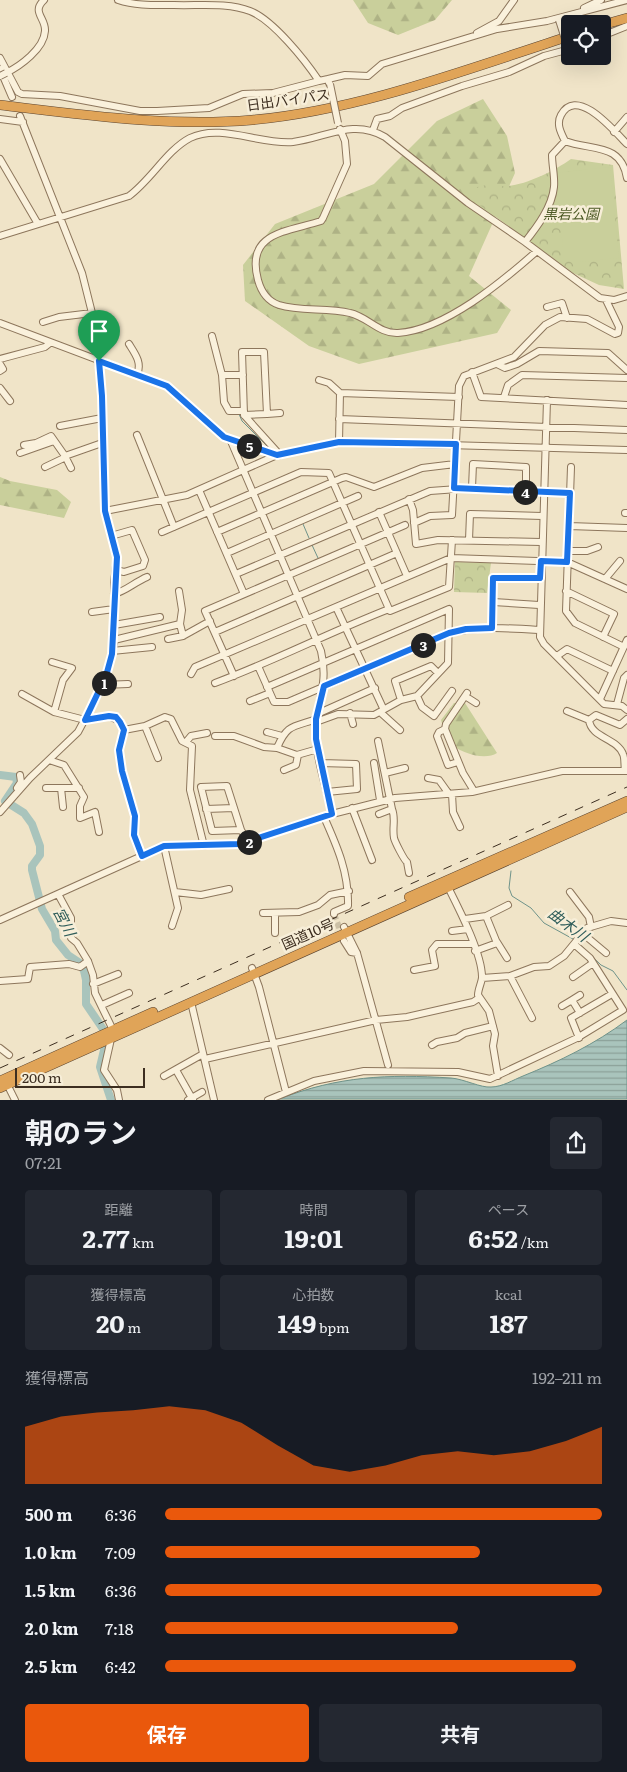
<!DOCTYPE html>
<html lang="ja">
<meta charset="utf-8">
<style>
body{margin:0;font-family:Literata,"Noto Sans JP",serif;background:#242831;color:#f1f3f6;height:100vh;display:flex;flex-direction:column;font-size:19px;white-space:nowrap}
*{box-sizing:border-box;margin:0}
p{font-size:16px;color:#9ea1a6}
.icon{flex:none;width:28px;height:28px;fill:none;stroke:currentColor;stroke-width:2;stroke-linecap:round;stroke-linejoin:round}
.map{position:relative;height:1100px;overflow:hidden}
.drawer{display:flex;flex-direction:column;background:#171b24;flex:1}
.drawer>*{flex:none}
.controls{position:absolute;left:561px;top:15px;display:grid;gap:10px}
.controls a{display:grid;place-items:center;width:50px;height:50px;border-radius:5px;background:#171b24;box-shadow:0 5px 20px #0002;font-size:25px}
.scale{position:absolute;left:15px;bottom:12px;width:130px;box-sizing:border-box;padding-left:5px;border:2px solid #3d2e20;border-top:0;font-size:14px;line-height:18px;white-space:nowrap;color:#3d2e20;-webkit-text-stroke:4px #f7eed8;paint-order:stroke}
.pin{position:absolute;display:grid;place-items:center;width:42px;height:42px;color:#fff;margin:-51px -21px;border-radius:50% 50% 50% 0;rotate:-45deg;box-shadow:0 0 5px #0007}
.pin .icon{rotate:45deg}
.km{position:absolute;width:25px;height:25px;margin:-12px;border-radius:50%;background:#222;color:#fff;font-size:14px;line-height:25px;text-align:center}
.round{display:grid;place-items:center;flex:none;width:52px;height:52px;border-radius:5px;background:#242831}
.head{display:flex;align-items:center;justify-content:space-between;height:85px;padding:0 25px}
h1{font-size:28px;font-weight:700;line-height:38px}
.stats{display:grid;grid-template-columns:repeat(3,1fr);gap:8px;height:85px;padding:5px 25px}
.stats div{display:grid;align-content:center;border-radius:5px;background:#242831;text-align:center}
.stats b{font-size:25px;font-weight:700}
.stats small{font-size:14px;font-weight:400}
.stats p{font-size:14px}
.chart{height:140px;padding:10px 25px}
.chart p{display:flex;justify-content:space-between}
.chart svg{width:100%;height:90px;margin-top:5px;fill:#ea580c;opacity:.7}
.cta{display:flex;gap:10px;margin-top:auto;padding:10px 25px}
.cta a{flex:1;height:58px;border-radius:5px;background:#ea580c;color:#fff;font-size:20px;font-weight:700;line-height:58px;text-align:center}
.cta a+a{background:#242831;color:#f1f3f6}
ul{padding:0 25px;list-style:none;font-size:16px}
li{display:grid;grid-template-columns:80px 60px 1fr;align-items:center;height:38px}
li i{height:12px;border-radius:6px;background:#ea580c}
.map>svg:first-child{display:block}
.forest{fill:url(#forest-firs)}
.park{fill:url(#park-crowns)}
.pitch{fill:#c9cf9b}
.water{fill:url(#water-rules);stroke:#6f938a}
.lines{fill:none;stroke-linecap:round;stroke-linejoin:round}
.stream{stroke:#6f938a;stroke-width:1}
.river{stroke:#a9c4bc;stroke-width:8}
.minor-tunnel{stroke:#ccc0a6;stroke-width:6;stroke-dasharray:6 3;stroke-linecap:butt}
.minor-casing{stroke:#8d765c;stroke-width:8}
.highway-casing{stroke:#5b4430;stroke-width:10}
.minor{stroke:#faf1dc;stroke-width:6}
.highway{stroke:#e0a458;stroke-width:9}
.rail{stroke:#3d2e20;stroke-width:1;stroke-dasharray:9 9;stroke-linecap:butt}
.minor-bridge-casing{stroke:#8d765c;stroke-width:8;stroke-linecap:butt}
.minor-bridge{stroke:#faf1dc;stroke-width:6}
.route-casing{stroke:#fff;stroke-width:10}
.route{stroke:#1a73e8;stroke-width:6}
.labels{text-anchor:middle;stroke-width:5;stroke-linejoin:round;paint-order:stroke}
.street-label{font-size:14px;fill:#3d2e20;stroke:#f7eed8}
.park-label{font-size:14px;font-style:italic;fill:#4d5a26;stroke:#f7eed8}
.water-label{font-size:15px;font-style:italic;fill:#2f5d5a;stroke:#f7eed8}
</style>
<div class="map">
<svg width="627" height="1100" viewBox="0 0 627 1100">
<defs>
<pattern id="forest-firs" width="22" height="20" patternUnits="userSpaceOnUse" patternTransform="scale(1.25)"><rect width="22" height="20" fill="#c9cf9b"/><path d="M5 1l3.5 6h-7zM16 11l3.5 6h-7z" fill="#aeb285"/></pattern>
<pattern id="park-crowns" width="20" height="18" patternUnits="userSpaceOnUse" patternTransform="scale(1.25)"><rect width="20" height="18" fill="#c9cf9b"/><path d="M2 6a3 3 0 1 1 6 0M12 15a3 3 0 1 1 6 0" fill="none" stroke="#aeb285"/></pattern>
<pattern id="water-rules" width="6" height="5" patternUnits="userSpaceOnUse" patternTransform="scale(1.25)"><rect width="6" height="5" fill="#a9c4bc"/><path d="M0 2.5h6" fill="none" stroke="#8ba098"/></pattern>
</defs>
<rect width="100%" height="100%" fill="#f0e4c8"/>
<path class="forest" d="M353,0h99l-17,20 -37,15 -30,-12z
M483,99l24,37 8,37 -46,103 42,34 -14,23 -138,31 -50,-18 -64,-45 -2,-36 32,-41 99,-40 63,-63z
M0,477l10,4 47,9 14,12 -7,16 -64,-13z
M454,703h11l32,50c-12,8 -38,0 -48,-11 -4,-5 -6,-16 -8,-22z"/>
<path class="park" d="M571,159l42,6 11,124 -25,-4 -26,-12 -99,-72 -1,-12c12,-7 22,-2 34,-3 19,-1 49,-16 64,-27z
M455,562l36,1 -4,30 -33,-1z"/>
<path class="pitch" d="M610,167l9,91 -39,4 -17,-14 -8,-75z"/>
<path class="water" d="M627,1020v79h-348c60,-23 108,-25 172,-21 13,1 30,10 40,9 11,0 22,-7 32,-11 37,-15 72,-32 104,-56z"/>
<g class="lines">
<path class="stream" d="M239,414l3,7 28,28
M303,524l6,14
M312,545l6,13
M511,871l-2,17 3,8 19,12 13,15 29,16
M578,943l23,22 12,6 14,19"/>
<path class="river" d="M0,775l16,2 1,6 -12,18 19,12 8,11 8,22v9l-8,11v4l10,39 13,22 1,9 12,15 12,8 4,8 2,9v24l17,25 2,17 -5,21 11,33"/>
<path class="minor-tunnel" d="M334,914l9,24"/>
<g class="minor-casing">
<path id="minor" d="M118,0c18,6 37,5 56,5 24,1 53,-3 76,6 23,9 55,49 69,70l9,-2 1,4
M584,8l17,-8
M477,33l22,-12 15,-21
M602,36l25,-10
M0,58l18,34 4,2 38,2 80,15h17l52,-3 34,-14 30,-1 46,-12
M0,69l12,28
M6,73c14,-7 38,-24 39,-42 1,-13 -14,-19 -1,-31
M328,79l17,-4 23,1 14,-12 115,-35 50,-8 80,-21
M0,119l23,3
M340,129l5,12 2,23 -24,54 -2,3c-34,11 -76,11 -63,59 3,11 9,21 21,25 22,7 48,2 71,8 18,4 29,21 48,20 47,-3 105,-52 139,-82
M373,130l4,-11 13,-3 12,-8 60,-22 47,-14 35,-16 26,-7
M614,132l13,-15
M627,144c-12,-12 -50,-59 -66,-29 -5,9 0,18 4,26 26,10 56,1 62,37
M0,159l38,65
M0,236l129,-40c22,-16 38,-46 61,-58 31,-15 70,7 103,4 33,-4 60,-24 92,-5l83,66 57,39 75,56 14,2 13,-4
M525,242c12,-15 27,-35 29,-55 1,-10 -2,-22 -2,-32l13,-14
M547,307l15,-4 5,15
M43,322l16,-5 33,-4
M0,323l167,63 57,51 53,18
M212,336l10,39
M129,344c7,11 13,19 8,31
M0,359l45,-12 5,-4
M0,364l3,5 -3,2
M497,364l8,4 12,-4 22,-13 69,2 19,17
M472,372l9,25 146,8
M243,375h-21l2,27 5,9h15
M319,380l10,3 11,10
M0,388l10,13
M504,397l4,-12 14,-10 105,3
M547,400l-7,237 4,7 60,60 18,2 5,4
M267,414l13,-1
M244,415l23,-1 -3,-62h-22l2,63 36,40
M339,419l288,11
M60,426l42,-8
M137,435l37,92
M230,439l91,212c8,35 -5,49 -5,80 -1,25 11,58 16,83
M339,442l1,-49 119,4
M24,445l12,-2 15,-7 14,20 37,-13
M20,453l34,-12
M65,456l6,12
M45,467l21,-10
M571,467l-5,144 9,12 49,24
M472,488l1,-24 53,3v25
M199,490l45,104
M409,499l4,11 3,34 22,-4 103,2
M105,511l82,-16 90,-40 62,-13 288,8
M379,512l28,64
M625,513h2
M414,523l16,-7 22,-1 7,-129 5,-10 50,-19 31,-32 15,-8 27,2 28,15 3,-1 1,-6 -13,-27
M569,526l58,2
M162,532l139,-60 28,1 60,136
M217,532l125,-54 4,-1 28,10 48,-19 33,-4
M111,536l21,-6 13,30 -2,6 -19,6 -8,-2
M469,540l1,-26 72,2
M568,551h19l11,-4
M227,553l131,-57
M236,574l194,-83 42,-3 98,5
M605,579l15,-18
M179,591l3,19 -2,14
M566,591l48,23 -11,23
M114,594c12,-3 21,-12 33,-17
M493,602l46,3
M336,607l47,101
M92,612l22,-3
M114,625l46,-8
M492,628l1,-50h47
M215,632l182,-79
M168,639l15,-3 27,-15
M114,640l66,-16 3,12
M112,651l40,-4
M557,656l10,-7 46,22
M52,662l20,6 -9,12 -9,32 31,8 24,-4 11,5 4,9 -5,20 3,21 13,45 -1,19 8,21
M258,666l16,36h14l161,-69c29,-7 59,-5 90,-3
M191,674l4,-7 256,-109 116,4 60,27
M234,676l-29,-65 200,-86
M215,683c59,-22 115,-51 174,-74l1,2 59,-24 3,-47
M103,685l25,-1
M267,687l182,-78 -1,54 -31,33 -16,4 -27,15 -36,-1 -22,8
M467,693l-21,31 -1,5 18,44 11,18
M22,694l32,18
M417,696l5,11 12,9 18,-25
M465,696l11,7
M600,699l27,-59
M401,700l-6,-19 36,-15 7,7
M250,701l20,-8
M617,704l7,-26 3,-3
M567,711l22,9
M380,712l20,18
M350,713l3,11
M317,714l58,-26
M145,726l13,32
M445,729l-6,3 -2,4 11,29 10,-3
M124,730l21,-4 20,-9 6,2 11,22 10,5 -2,44 14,56
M267,732l15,4
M215,736h19l30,11 13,1c10,-24 16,-21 40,-29
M378,741l14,68 -13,5
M186,742l5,-6 16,-3
M277,748l20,7 21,-6
M49,760l15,5 20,32 -4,9v12l15,-6 4,20
M321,763l35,1 1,25 -30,3
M374,763l6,37
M284,770l12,-5 2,-10
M625,770c-1,-5 0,-12 -2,-16 -6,-16 -32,-16 -34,-34l7,-5 24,10 7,-6
M385,773l20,-5
M428,778l11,2 10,14
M17,788l4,-6 -1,-7
M46,788h33
M61,788l2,19
M452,794l1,18 7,15
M352,808l20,52
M206,809l28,-1
M392,809c4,10 0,18 2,29 1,4 10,22 13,24l2,11
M0,812l30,-34 48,-46 22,-41 8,-21 6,-28v-59l3,-26 -12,-46 -3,-121 -10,-77 -10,-40 -62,-157
M324,817c13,29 25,56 24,89l-14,6v2
M241,830l-29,1 -11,-44 26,-1 14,44 8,13
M164,846l14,62 -6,18
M447,885c11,22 35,68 35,92 0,5 -4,12 -4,18l11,16 6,23 -2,12 5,30
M175,892l26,3 28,-6
M570,892l19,25 2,10
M58,894l13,24v20l6,5 11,18 5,14 2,18 18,37 -9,40 13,20 2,10
M263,913l36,-1 19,-7 12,-10 19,-4
M465,919l21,-3 22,-11
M0,920l164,-74 76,-2 92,-30 63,-16 77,-6 90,-21h65
M344,927l13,26 31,112
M452,931l16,-2
M275,933v-20
M582,933l24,20
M344,941l7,11 6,1
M497,942l10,16
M475,951l22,-8 -11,-27
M252,968l7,19 27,105
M414,970l21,-4 -3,-16 5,-6h36
M510,976l22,42
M573,977l20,-14
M482,978l28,-2 24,-9 15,-1 15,-10 23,-28 24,-7 16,2
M0,981l28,-2 2,-12 39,-3 11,3 8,-6
M93,984l25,-10
M572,1000l8,-5
M191,1002l23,98
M102,1005l27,-12
M562,1006l10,-6 8,13
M579,1038l-8,-20 41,-24
M432,1045l5,-3 20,-4 8,-5 28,-7
M0,1048l9,7
M205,1059l171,-39 31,-3 66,-15 6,-4
M176,1070l17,30
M164,1076l39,-22
M6,1082l9,18
M188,1100l14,-8
M268,1100l46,-19 50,-10 94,1 32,7 87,-41 46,-28 -33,-52 -16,-14"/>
</g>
<g class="highway-casing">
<path id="highway" d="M602,25l25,-7
M0,105c84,10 168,22 252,15 109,-10 215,-51 318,-84
M409,897l218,-96
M0,1081l153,-69
M0,1088l627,-281"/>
</g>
<use href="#minor" class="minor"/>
<use href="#highway" class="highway"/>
<path class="rail" d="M0,1068l627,-281"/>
<g class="minor-bridge-casing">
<path id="minor-bridge" d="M559,20l8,25
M0,76l6,-3
M330,84l8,39"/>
</g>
<use href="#minor-bridge" class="minor-bridge"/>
</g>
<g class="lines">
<g class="route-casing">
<path id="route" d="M99,361l68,25 57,51 53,18 62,-13 117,2 -2,44 116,5 -3,69 -26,-1 -1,17h-47l-1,50 -26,1 -17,4 -125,53 -8,33v20l16,75 -92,30 -76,2 -22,10 -8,-21 1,-19 -13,-45 -3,-21 5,-20 -4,-8 -4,-5 -7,-1 -24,4 21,-44 6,-22 5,-97 -12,-46 -3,-115z"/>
</g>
<use href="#route" class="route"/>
</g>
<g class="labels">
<g class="street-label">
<text transform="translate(288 100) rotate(-8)" y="5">日出バイパス</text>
<text transform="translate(308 934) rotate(-24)" y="5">国道10号</text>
</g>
<g class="park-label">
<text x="571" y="219">黒岩公園</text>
</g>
<g class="water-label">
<text transform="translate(64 922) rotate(63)" y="5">宮川</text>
<text transform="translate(568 925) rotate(36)" y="5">曲木川</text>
</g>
</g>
</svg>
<div class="controls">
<a><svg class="icon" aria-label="locate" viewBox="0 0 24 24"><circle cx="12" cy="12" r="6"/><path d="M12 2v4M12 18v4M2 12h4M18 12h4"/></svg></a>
</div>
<div class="scale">200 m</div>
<div class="pin" style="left:99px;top:361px;background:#1e9e55"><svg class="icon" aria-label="arrive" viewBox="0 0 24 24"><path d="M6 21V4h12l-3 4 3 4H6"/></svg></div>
<b class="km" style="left:104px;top:683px">1</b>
<b class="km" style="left:249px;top:842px">2</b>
<b class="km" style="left:423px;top:645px">3</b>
<b class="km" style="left:525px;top:492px">4</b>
<b class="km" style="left:249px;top:446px">5</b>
</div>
<section class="drawer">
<div class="head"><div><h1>朝のラン</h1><p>07:21</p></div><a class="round"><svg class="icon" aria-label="share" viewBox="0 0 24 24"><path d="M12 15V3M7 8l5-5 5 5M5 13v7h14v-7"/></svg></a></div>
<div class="stats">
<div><p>距離</p><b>2.77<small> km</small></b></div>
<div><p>時間</p><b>19:01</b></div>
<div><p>ペース</p><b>6:52<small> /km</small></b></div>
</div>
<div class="stats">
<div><p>獲得標高</p><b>20<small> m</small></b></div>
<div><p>心拍数</p><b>149<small> bpm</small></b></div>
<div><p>kcal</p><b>187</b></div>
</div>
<div class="chart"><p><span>獲得標高</span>192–211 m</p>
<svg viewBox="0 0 160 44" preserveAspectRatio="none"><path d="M0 44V16L10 11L20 9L30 8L40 6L50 8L60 14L70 25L80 35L90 38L100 35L110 30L120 28L130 30L140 28L150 23L160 16V44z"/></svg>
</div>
<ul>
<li><b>500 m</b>6:36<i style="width:100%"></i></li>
<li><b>1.0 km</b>7:09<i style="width:72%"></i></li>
<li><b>1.5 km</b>6:36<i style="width:100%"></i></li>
<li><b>2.0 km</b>7:18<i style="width:67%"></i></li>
<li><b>2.5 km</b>6:42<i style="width:94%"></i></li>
</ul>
<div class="cta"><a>保存</a><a>共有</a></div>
</section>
